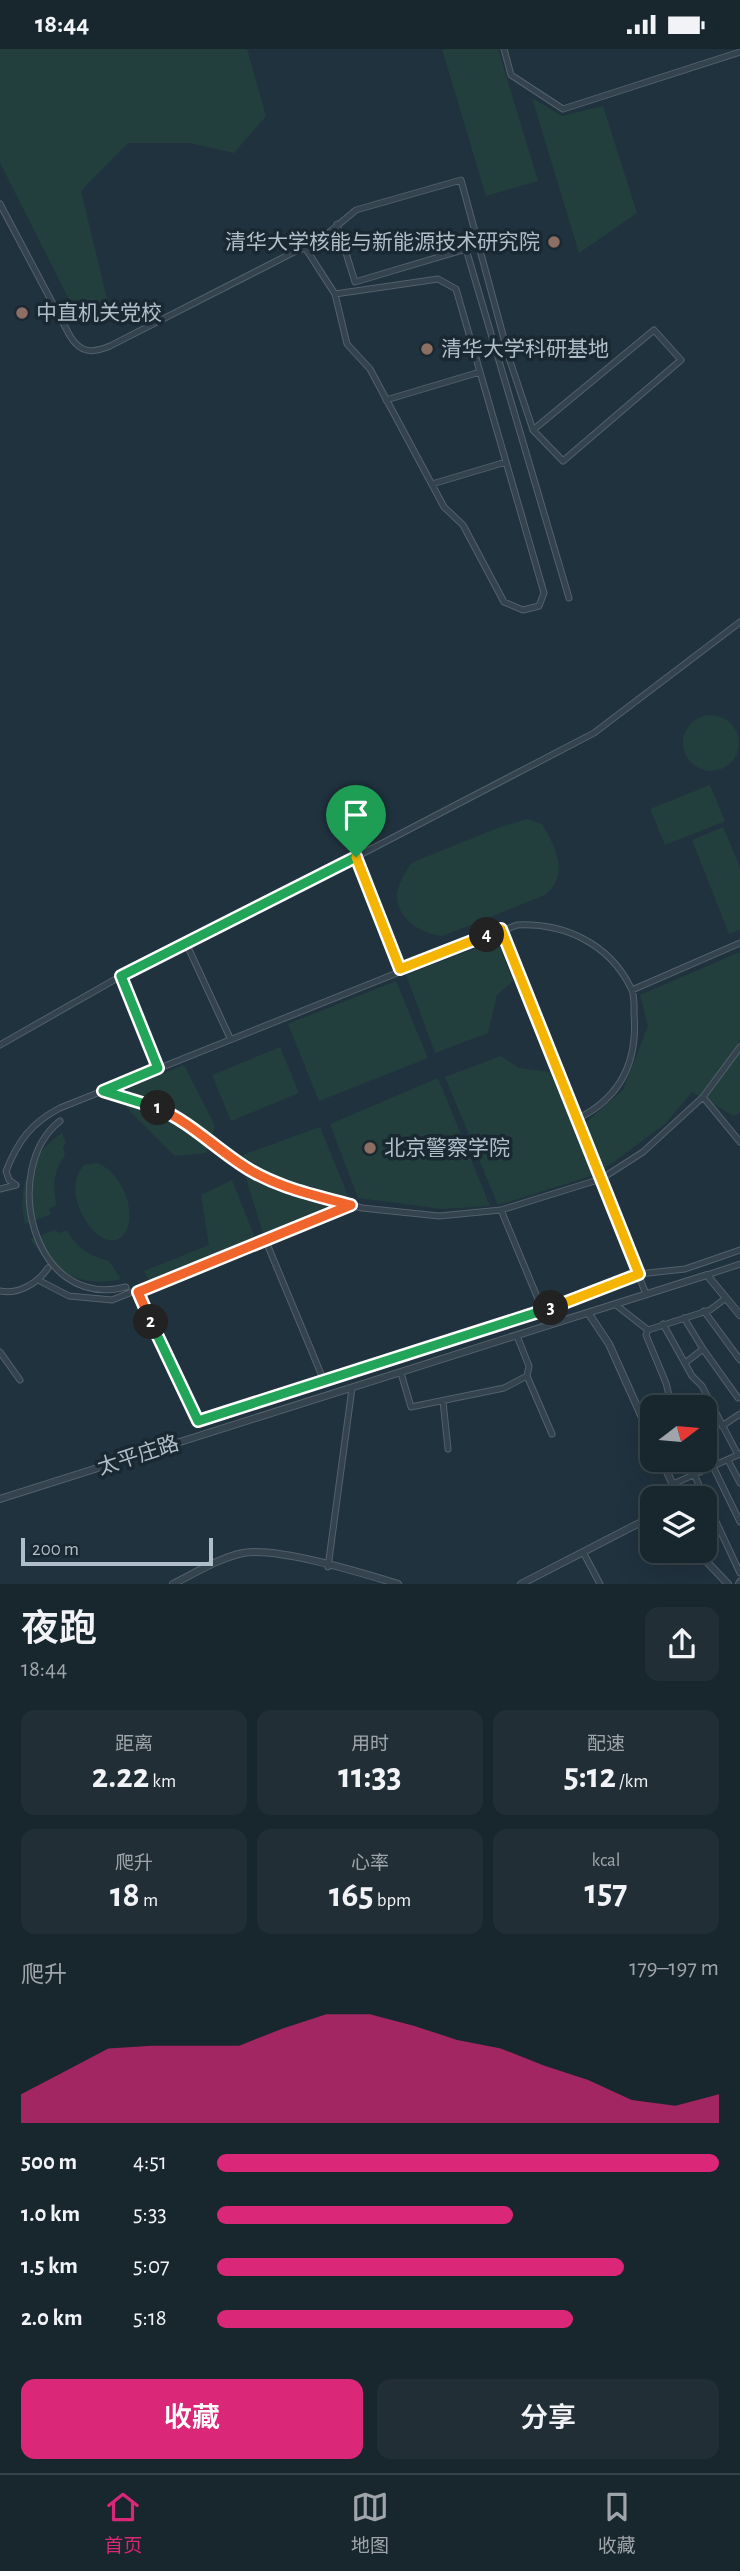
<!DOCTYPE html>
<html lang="zh">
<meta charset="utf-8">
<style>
body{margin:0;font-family:"Alegreya Sans","Noto Sans SC",sans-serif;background:#212e36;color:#f1f3f6;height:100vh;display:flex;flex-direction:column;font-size:26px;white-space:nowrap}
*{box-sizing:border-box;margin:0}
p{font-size:23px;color:#9fa5aa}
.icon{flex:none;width:38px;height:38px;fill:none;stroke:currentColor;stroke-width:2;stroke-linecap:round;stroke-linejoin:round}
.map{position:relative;height:1535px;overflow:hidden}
.panel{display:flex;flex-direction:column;background:#18262e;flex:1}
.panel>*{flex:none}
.needle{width:46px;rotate:74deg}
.fabs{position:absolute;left:640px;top:1346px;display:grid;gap:14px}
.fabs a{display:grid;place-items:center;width:77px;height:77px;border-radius:14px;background:#18262e;box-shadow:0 7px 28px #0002,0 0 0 2px #36434a;font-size:35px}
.scale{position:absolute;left:21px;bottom:18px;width:192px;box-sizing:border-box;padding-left:7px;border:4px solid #b0bec9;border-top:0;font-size:19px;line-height:24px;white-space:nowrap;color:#b0bec9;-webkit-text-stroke:5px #1a2832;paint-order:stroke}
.pin{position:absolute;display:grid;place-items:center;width:60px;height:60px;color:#fff;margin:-72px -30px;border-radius:50% 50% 50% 0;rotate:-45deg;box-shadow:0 0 7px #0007}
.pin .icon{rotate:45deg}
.km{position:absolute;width:35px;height:35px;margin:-18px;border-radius:50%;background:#222;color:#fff;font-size:19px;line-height:35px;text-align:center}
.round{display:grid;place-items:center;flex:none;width:74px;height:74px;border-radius:14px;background:#212e36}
.overview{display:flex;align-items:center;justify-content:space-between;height:119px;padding:0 21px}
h1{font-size:38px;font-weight:600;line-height:52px}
.metrics{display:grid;grid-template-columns:repeat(3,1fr);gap:10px;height:119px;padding:7px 21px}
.metrics div{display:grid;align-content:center;border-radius:14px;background:#212e36;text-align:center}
.metrics b{font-size:35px;font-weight:600}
.metrics small{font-size:19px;font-weight:400}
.metrics p{font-size:19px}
.chart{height:196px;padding:14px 21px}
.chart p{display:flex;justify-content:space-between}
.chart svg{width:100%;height:126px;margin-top:7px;fill:#db2777;opacity:.7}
.button{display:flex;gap:14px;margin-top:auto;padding:14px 21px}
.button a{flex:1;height:80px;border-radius:14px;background:#db2777;color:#fff;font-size:28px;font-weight:600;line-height:80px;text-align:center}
.button a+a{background:#212e36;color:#f1f3f6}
ul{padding:0 21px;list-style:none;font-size:23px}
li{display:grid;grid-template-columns:112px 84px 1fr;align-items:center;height:52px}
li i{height:18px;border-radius:9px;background:#db2777}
.status{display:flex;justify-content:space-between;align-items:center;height:49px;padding:0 35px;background:#18262e;direction:ltr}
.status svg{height:19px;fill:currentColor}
.menu{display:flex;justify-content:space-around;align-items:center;height:98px;border-top:2px solid #36434a;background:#18262e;font-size:19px;color:#9fa5aa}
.menu a{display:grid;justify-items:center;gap:4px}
.menu .active{color:#db2777}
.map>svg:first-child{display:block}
.green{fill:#223f3e}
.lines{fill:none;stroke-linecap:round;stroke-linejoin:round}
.minor-casing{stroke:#53616c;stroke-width:7}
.tertiary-casing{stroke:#53616c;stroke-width:8}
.minor{stroke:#34434e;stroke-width:5}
.tertiary{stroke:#34434e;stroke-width:6}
.split-1-casing{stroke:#fff;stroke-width:14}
.split-2-casing{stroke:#fff;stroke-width:14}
.split-3-casing{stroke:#fff;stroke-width:14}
.split-4-casing{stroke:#fff;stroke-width:14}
.split-5-casing{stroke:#fff;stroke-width:14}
.split-1{stroke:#22a559;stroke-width:9}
.split-2{stroke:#f0652b;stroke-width:9}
.split-3{stroke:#22a559;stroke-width:9}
.split-4{stroke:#f5b400;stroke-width:9}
.split-5{stroke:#f5b400;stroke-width:9}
.education-dot{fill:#8d6e63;stroke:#1a2832;stroke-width:2.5}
.labels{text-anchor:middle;stroke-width:7;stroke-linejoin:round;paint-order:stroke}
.poi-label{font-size:21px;fill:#b0bec9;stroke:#1a2832;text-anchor:start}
.street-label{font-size:21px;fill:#b0bec9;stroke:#1a2832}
</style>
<div class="status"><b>18:44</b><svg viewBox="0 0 49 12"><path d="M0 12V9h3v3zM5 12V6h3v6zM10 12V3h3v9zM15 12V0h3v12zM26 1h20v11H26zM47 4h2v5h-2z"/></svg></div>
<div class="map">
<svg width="740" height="1535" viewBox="0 0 740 1535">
<rect width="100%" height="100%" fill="#20323e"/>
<path class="green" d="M0,0h247l19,67 -32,37 -44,-10h-62l-47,48 30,125 -30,7 -81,-160z
M442,0h56l40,132 -52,15z
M532,49l30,18 41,-10 34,107 -58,40z
M683 694a28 28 0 1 1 56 0a28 28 0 1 1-56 0Z
M710,736l15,36 -60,24 -15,-36z
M528,770l14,5c14,24 28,50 3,71l-102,41c-21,-2 -47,-17 -46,-42 1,-11 9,-22 14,-31l89,-36z
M723,778l17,40v63l-11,4 -37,-94z
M497,891l16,41 -16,14 -9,38 -53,20 -29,-78z
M740,903v161l-6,3 -42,-24 -27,32 -61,45 -21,-44 40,-35 25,-64 -8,-31z
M396,932l32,77 -109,43 -31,-77z
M280,998l19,46 -68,28 -19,-46z
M501,1007l18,12 31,4 44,103 -96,30 -53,-128z
M184,1016l31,61 -9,27 -31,3 -49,-49 1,-18z
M438,1029l52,128 -48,3 -84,-11 -28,-74z
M320,1078l29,71 -86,35 -24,-77z
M62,1084l4,10 -3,4 2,8c-12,17 -12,30 -9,50l-7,4 2,5 -26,10c-9,-38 6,-70 37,-91z
M98,1114c15,7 24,21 29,36 3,10 4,23 -1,32 -19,35 -71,-35 -42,-66z
M232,1131l23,58 -106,42 -5,-9 65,-26 -8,-50z
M55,1181l4,3 8,-3c9,18 24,26 42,31l12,18c-38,10 -70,-8 -91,-40z"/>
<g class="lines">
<g class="minor-casing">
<path id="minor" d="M504,0l7,26 52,34 177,-57
M0,155l70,132c11,18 23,17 40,10l190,-97h6l29,45 12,50 23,25 74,138 19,18 41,77 19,8 16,-4 5,-13 -88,-304 -18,-10 -103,15
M337,175l18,58 111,-33 103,349
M300,200l26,-14 30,-25 105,-30 49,181 23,69 30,31 118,-101 -27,-30 -121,100
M386,351l94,-28
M432,435l74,-22
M356,808l44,113
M501,880l145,365
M186,894l44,95
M121,927l37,92
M632,941l108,-47
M0,996l121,-69 162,-81 311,-162 146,-111
M103,1042l42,12 36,15 60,47 60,27 61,16 77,8 62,-6 100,-31 42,-27 60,-55 37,-50
M703,1048l37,45
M60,1072c-60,47 -29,190 66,166
M16,1136l-7,-5 -3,-9c12,-30 25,-48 54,-63l457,-183c47,-2 92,18 114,63 4,7 3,18 3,26 4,48 -14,84 -57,105
M0,1140l16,-4
M501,1161l42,101
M265,1190l59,142
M707,1226l33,-11
M40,1232l29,15 43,4 238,-95
M0,1242c18,4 38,-8 48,-23
M138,1243l60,129 345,-110 96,-37 46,-5 55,-19
M616,1256l32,25 62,-20 16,-12
M704,1262l36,49
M684,1269l19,31
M663,1275l29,52 10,10 36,69
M648,1281l-2,5 20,48 5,20 -3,4
M0,1303l20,28
M685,1314l18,-14 35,49
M401,1324l10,34 93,-19 23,-12 2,-10 -12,-30
M527,1327l25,58
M443,1352l5,48
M671,1354l8,-1 5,5
M705,1371l11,-5
M722,1377l18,-12
M705,1401l35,72
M687,1410l18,39
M728,1411l12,23
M673,1435l67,-30
M705,1449l35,75
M705,1481l12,-6
M583,1503l17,32
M328,1518l24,-179"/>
</g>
<g class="tertiary-casing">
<path id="tertiary" d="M589,1265l20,30 44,98
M661,1410l18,39
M0,1450l707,-224 33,40
M701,1502l6,11 21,22
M173,1535c22,-11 46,-26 70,-31 35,-6 119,20 155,31
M521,1535l132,-68
M739,1535l1,-2"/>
</g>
<use href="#minor" class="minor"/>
<use href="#tertiary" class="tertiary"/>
</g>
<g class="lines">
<g class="split-1-casing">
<path id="split-1" d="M158,1059l-55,-17 55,-23 -37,-92 235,-119"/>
</g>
<g class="split-2-casing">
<path id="split-2" d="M151,1273l-13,-30 213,-87c-38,-10 -80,-19 -112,-42 -28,-19 -50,-41 -81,-55"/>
</g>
<g class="split-3-casing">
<path id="split-3" d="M151,1273l47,99 353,-113"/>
</g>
<g class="split-4-casing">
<path id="split-4" d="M487,886l14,-6 138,345 -88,34"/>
</g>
<g class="split-5-casing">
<path id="split-5" d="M356,808l44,112 87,-34"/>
</g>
<use href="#split-1" class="split-1"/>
<use href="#split-2" class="split-2"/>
<use href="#split-3" class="split-3"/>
<use href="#split-4" class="split-4"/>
<use href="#split-5" class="split-5"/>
</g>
<g class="education-dot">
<circle cx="554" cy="193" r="7"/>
<circle cx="22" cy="264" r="7"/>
<circle cx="427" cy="300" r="7"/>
<circle cx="370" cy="1099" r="7"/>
</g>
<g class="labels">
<g class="poi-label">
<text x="540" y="200" text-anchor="end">清华大学核能与新能源技术研究院</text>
<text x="36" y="271">中直机关党校</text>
<text x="441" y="307">清华大学科研基地</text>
<text x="384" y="1106">北京警察学院</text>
</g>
<g class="street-label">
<text transform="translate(138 1406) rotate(-18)" y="7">太平庄路</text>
</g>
</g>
</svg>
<div class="fabs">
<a><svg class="needle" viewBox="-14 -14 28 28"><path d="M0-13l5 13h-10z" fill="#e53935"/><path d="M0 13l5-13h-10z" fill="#9fa5aa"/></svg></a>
<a><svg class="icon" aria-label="layers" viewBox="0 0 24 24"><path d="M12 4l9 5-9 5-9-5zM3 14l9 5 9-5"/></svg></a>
</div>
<div class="scale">200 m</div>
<div class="pin" style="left:356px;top:808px;background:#1e9e55"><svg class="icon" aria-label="arrive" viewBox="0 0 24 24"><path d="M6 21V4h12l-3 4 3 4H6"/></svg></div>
<b class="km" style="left:158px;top:1059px">1</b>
<b class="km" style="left:151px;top:1273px">2</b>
<b class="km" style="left:551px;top:1259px">3</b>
<b class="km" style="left:487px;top:886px">4</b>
</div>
<section class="panel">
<div class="overview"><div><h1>夜跑</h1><p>18:44</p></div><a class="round"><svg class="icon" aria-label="share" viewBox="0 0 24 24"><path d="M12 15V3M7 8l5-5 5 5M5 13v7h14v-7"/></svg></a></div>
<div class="metrics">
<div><p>距离</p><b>2.22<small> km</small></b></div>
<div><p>用时</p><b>11:33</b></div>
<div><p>配速</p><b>5:12<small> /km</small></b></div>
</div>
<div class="metrics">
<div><p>爬升</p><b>18<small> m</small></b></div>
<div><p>心率</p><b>165<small> bpm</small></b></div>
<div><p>kcal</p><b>157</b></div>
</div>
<div class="chart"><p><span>爬升</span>179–197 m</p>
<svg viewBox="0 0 160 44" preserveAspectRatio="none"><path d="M0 44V34L10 26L20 18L30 17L40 17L50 17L60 11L70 6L80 6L90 10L100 15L110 18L120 24L130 29L140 36L150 38L160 34V44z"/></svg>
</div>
<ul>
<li><b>500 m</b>4:51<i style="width:100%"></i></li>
<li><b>1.0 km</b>5:33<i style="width:59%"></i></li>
<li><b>1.5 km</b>5:07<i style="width:81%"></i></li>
<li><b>2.0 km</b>5:18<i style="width:71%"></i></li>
</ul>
<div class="button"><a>收藏</a><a>分享</a></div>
</section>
<nav class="menu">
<a class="active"><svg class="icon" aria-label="home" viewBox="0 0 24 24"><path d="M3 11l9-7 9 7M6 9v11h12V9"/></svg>首页</a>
<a><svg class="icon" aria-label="map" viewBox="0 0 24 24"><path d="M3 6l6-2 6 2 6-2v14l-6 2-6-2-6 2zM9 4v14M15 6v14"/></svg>地图</a>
<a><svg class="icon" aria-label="saved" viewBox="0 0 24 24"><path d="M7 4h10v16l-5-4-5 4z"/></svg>收藏</a>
</nav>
